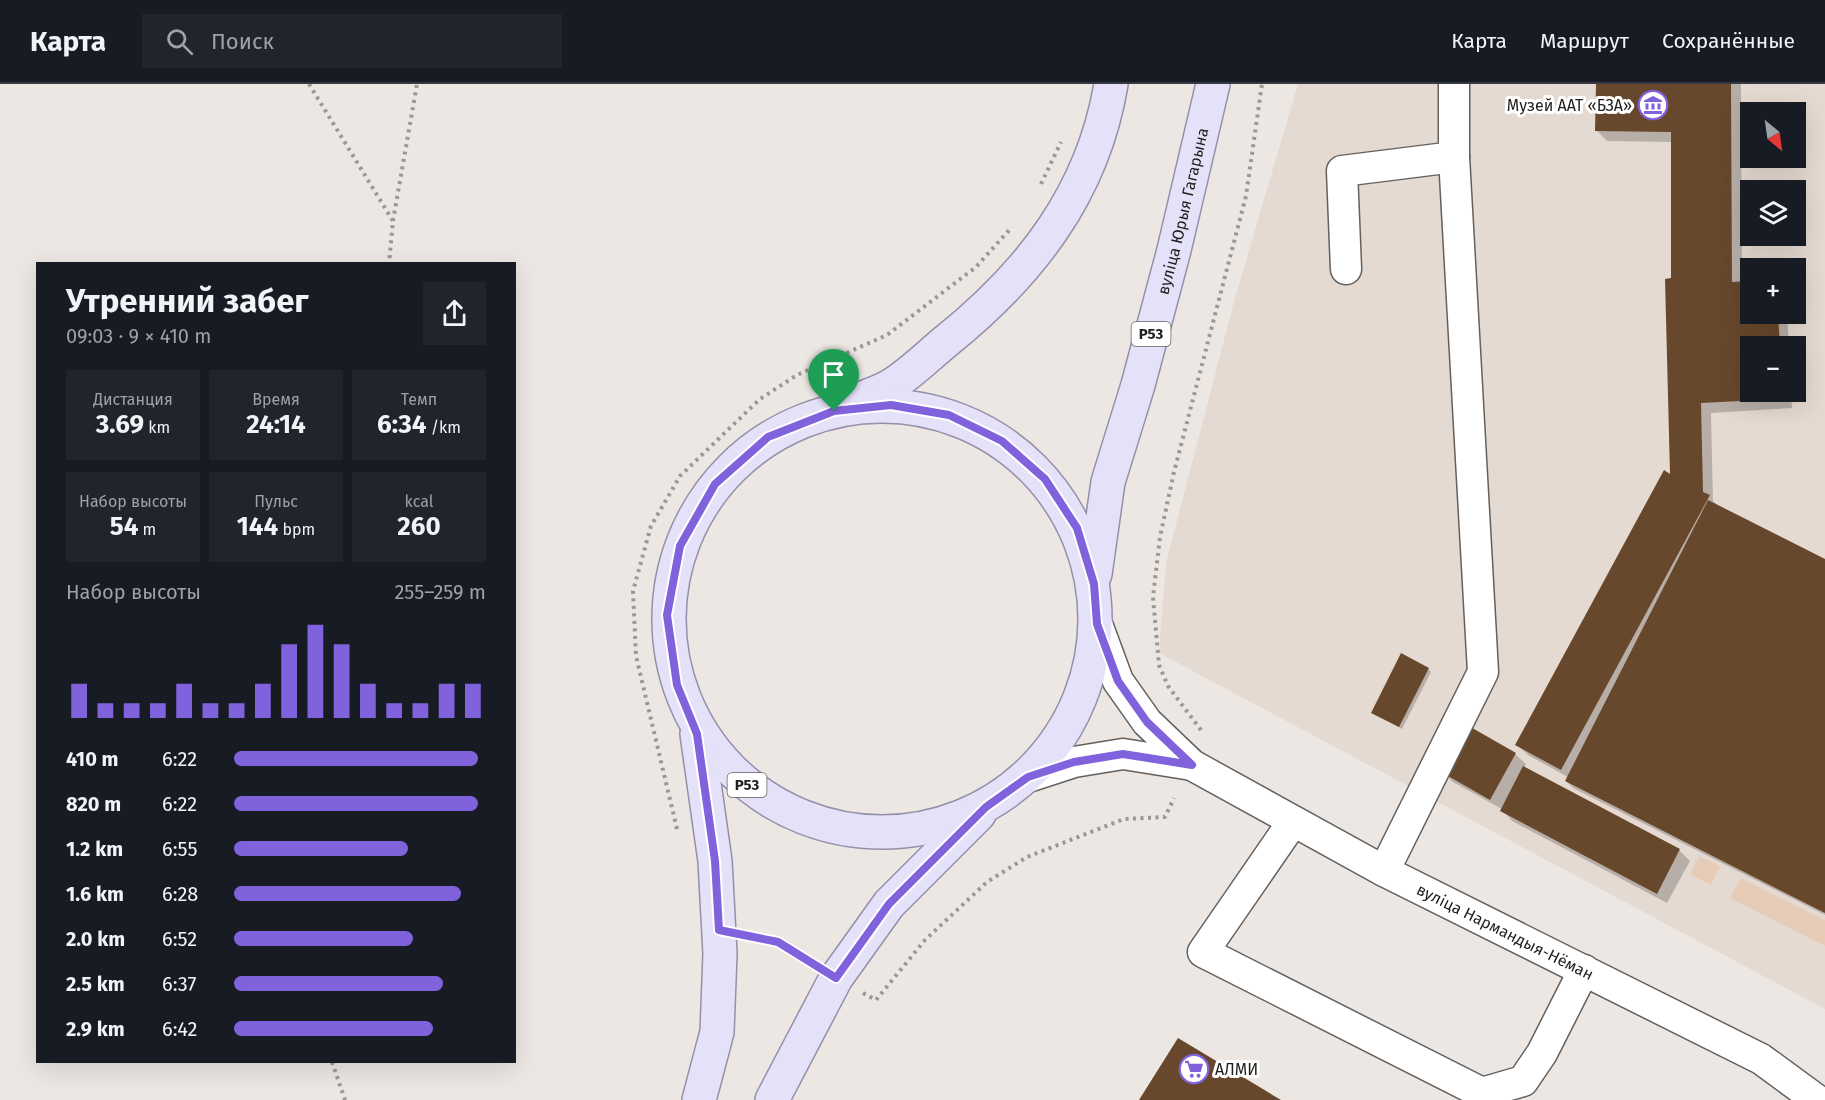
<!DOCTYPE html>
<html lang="ru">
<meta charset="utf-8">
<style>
body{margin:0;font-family:"Fira Sans",sans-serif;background:#20242c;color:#f1f3f6;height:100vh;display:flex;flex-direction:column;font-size:22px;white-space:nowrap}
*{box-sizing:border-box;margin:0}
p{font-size:20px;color:#9ea1a6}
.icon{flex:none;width:33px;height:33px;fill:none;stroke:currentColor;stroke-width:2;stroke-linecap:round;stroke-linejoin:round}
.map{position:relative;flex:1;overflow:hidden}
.side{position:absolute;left:36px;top:178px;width:480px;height:801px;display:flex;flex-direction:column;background:#171b24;border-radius:0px;box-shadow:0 6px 24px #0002}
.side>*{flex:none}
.needle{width:39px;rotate:151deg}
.fabs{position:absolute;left:1740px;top:18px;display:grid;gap:12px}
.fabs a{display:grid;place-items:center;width:66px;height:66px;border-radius:0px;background:#171b24;box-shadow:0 6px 24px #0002;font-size:30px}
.pin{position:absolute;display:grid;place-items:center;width:51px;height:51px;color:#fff;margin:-62px -26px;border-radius:50% 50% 50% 0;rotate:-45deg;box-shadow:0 0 6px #0007}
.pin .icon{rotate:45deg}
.round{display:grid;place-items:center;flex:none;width:63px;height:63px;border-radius:0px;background:#20242c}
.head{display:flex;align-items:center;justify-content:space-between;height:102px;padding:0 30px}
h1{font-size:33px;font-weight:700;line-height:45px}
.metrics{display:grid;grid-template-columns:repeat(3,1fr);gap:9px;height:102px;padding:6px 30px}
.metrics div{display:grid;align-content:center;border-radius:0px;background:#20242c;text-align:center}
.metrics b{font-size:26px;font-weight:700}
.metrics small{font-size:16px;font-weight:400}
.metrics p{font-size:16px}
.chart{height:168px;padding:12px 30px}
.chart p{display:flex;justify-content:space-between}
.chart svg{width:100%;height:108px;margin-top:6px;stroke:#8162dd;stroke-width:6}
ul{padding:0 30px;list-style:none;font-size:20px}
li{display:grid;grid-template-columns:96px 72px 1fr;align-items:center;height:45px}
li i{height:15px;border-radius:8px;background:#8162dd}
header{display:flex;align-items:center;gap:36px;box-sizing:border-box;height:84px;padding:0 30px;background:#171b24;border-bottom:2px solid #363941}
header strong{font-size:28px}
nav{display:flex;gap:33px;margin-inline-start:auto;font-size:21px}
.search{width:420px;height:54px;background:#20242c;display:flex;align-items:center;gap:15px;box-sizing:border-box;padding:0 21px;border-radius:0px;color:#9ea1a6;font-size:22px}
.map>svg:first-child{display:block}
.built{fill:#e5dad1;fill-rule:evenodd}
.green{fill:#e6ccb7}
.shadow{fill:#0003}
.building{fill:#68482c}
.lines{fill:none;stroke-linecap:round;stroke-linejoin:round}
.minor-casing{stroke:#64605d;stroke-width:33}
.major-casing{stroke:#9490a9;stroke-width:36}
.path{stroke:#9b9894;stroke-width:4;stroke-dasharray:3 4.5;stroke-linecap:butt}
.minor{stroke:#fff;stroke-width:30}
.major{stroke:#e4e1f9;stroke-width:33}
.route-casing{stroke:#fff;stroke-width:12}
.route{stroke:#8162dd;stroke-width:8}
.labels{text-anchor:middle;stroke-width:6;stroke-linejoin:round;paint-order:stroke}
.shield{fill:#fff;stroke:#636261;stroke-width:1.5}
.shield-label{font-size:15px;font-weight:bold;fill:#201f1d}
.poi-label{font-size:16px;fill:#201f1d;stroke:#fff;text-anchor:end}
.street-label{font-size:16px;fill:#201f1d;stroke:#fff}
</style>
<header>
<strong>Карта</strong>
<div class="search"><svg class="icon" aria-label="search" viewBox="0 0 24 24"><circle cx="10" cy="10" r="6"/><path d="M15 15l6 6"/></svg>Поиск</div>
<nav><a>Карта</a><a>Маршрут</a><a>Сохранённые</a></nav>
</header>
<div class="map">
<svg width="1825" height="1016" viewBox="0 0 1825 1016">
<rect width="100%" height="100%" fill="#ece7e3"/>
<path class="built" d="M1298,0h527v925l-666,-356 7,-90 69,-265zM1750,28h46v46h-46zM1750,106h46v46h-46zM1750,184h46v46h-46zM1750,262h46v46h-46z"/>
<path class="green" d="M1699,772l21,10 -9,19 -21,-11z
M1741,794l84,42v26l-95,-48z"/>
<path class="shadow" d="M1598,0h143l1,199 8,-1v32h37l2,32h-39v46h41l1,16 -81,5 2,88 6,6 106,54v354l-252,-127 -7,-7 2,-4 -40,-22 -11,-10 155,-269v-334l-65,-1 -10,-10z
M1428,585l3,3 -29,57 -29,-16z
M1515,670l11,10 -2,4 155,82 11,11 -23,42 -155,-82 -10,-12 -49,-27 -11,-10z"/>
<path class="building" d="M1596,0h135l1,198 18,-1v33h28l2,32h-30v46h32v7l-81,4 2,89 7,3 -149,275 -46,-25 149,-275 6,4 -5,-195 6,-1v-146l-76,-1z
M1708,416l117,59v354l-260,-132z
M1401,569l28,15 -30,59 -28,-14z
M1467,641l49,28 -26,47 -49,-28z
M1523,682l157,83 -23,45 -157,-83z
M1178,954l103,62h-142z"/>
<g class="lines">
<g class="minor-casing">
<g id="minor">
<path d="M1346,185l-4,-98 112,-14v-73"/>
<path id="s1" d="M1097,540l21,57 29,41 45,43 192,106 377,188 56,41"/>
<path d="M1028,693l46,-15 49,-8 69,11"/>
<path d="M1292,739l-89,129 279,141 41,-12 19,-28 42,-83"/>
<path d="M1384,787l99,-199 -29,-515"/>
</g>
</g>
<g class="major-casing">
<g id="major">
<path d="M855,317c12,-5 26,-9 37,-16 19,-12 36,-29 53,-43 85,-68 148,-149 166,-258"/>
<circle cx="882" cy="535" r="213"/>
<path id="s2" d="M1095,490l13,-92 30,-97 36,-135 39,-166"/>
<path d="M697,650l18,127 5,93 -3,78 -18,68"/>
<path d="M772,1016l64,-122 53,-74 90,-90"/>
</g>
</g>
<path class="path" d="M309,0l84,137 -4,43
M1041,100l20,-42
M393,137l24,-137
M1201,646l-33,-44 -9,-21 -6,-68 7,-60 14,-65 72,-276 16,-112
M677,745l-41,-173 -3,-65 18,-65 29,-50 80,-77 37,-24 90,-40 89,-68 36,-40
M749,852l29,6 32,20
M863,909l13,7 49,-60 62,-58 40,-25 97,-38 41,-2 9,-19
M332,978l13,38"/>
<use href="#minor" class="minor"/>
<use href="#major" class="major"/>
</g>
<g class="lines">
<g class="route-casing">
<path id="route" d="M891,321l58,10 53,26 43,38 32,49 17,56 3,40 21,57 29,41 45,43 -69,-11 -49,8 -46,15 -42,30 -97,97 -53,74 -58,-36 -59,-12 -4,-69 -18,-127 -20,-49 -10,-70 13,-69 35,-62 53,-47 66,-26z"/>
</g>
<use href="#route" class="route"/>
</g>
<defs>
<g id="museum-ring" transform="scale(1.5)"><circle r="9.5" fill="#fff" stroke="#8162dd" stroke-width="1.5"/><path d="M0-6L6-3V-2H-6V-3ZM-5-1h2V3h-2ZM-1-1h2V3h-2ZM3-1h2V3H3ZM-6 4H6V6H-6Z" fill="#8162dd"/></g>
<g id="supermarket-ring" transform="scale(1.5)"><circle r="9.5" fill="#fff" stroke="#8162dd" stroke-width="1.5"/><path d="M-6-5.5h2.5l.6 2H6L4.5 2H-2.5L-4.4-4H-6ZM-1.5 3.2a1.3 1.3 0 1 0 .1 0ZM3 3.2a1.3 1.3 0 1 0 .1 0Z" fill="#8162dd"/></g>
</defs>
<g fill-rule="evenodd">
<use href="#museum-ring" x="1653" y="21"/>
<use href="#supermarket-ring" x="1194" y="985"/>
</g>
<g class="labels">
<g class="shield">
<rect x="1131.5" y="238" width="39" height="24" rx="4.5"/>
<rect x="727.5" y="689" width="39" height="24" rx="4.5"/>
</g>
<g class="shield-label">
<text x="1151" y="255">Р53</text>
<text x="747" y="706">Р53</text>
</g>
<g class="poi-label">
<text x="1632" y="27">Музей ААТ «БЗА»</text>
<text x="1215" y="991" text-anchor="start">АЛМИ</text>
</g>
<g class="street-label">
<text dy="6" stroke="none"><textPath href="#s2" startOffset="374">вуліца Юрыя Гагарына</textPath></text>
<text dy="6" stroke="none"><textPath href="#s1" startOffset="528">вуліца Нармандыя-Нёман</textPath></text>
</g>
</g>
</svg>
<div class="fabs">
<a><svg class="needle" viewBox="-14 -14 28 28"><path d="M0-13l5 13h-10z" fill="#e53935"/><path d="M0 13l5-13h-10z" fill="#9ea1a6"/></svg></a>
<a><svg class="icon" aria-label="layers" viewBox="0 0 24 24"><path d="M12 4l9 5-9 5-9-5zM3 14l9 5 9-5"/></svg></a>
<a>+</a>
<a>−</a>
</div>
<div class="pin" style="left:834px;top:327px;background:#1e9e55"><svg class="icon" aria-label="arrive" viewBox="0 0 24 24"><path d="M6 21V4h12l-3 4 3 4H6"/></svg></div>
<section class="side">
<div class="head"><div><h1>Утренний забег</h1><p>09:03 · 9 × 410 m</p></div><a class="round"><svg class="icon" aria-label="share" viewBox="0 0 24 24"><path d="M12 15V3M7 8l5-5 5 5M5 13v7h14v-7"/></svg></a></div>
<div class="metrics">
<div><p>Дистанция</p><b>3.69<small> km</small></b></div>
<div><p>Время</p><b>24:14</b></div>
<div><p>Темп</p><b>6:34<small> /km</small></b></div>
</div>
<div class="metrics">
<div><p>Набор высоты</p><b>54<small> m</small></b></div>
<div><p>Пульс</p><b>144<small> bpm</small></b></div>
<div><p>kcal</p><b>260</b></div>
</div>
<div class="chart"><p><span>Набор высоты</span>255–259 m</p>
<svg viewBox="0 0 160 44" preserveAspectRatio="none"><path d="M5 44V30M15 44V38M25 44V38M35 44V38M45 44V30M55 44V38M65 44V38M75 44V30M85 44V14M95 44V6M105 44V14M115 44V30M125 44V38M135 44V38M145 44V30M155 44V30"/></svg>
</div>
<ul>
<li><b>410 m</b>6:22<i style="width:97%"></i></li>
<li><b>820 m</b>6:22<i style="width:97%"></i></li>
<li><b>1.2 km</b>6:55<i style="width:69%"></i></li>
<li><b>1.6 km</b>6:28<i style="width:90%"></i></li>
<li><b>2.0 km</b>6:52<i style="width:71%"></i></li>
<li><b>2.5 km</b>6:37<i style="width:83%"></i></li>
<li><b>2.9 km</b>6:42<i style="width:79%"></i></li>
</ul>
</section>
</div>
